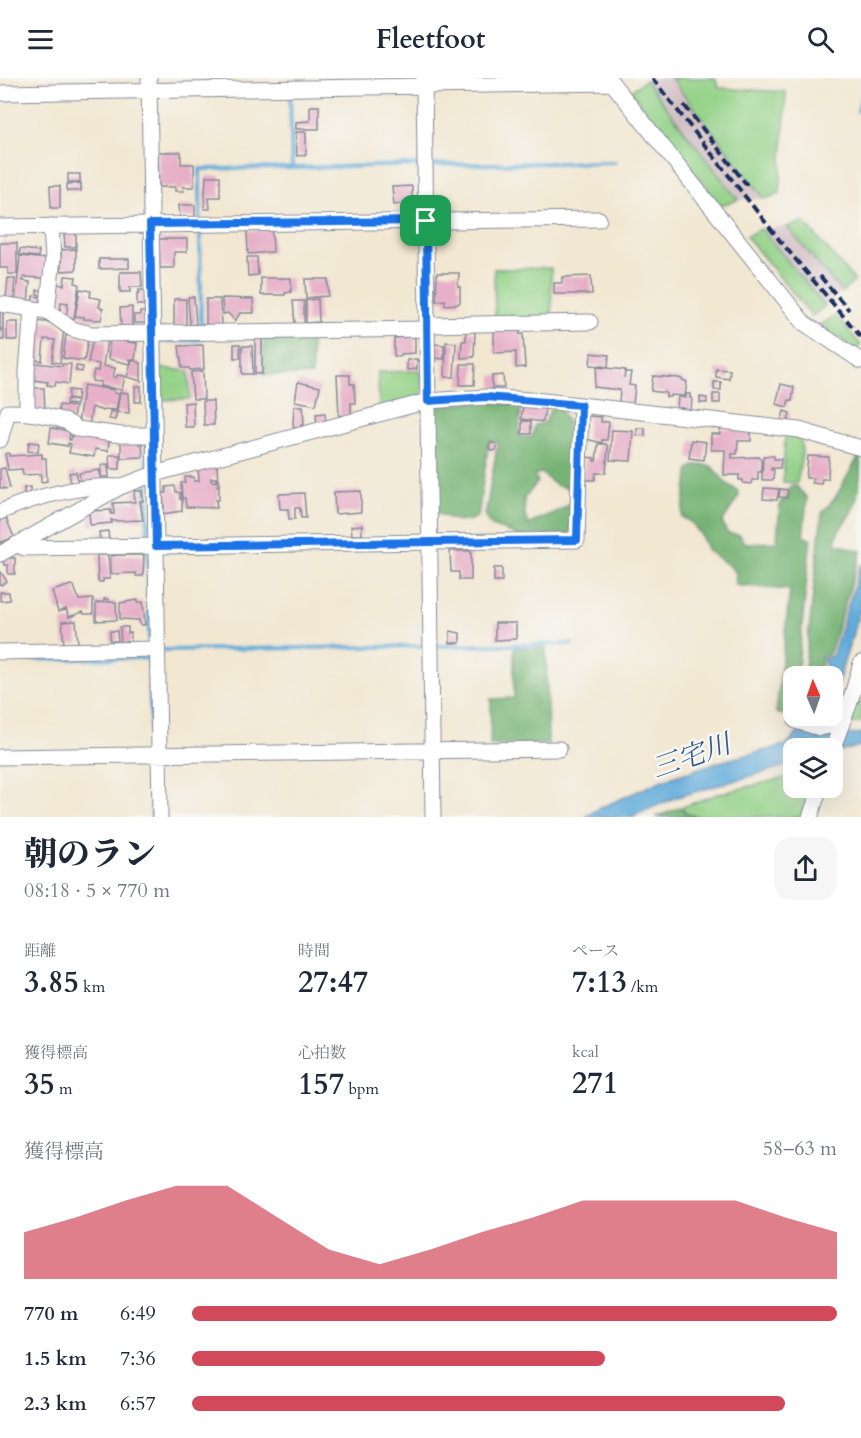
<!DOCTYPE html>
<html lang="ja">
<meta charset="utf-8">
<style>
body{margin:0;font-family:Cardo,"Noto Serif JP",serif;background:#f6f6f7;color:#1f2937;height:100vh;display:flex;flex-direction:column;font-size:22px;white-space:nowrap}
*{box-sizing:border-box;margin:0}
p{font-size:20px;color:#747a83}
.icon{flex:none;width:33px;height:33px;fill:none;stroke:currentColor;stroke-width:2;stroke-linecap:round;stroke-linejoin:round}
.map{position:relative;height:739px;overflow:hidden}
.drawer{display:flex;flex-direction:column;background:#fff;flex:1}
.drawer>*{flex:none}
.needle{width:39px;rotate:358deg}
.fabs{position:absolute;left:783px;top:588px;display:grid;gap:12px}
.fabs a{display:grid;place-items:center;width:60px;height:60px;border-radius:12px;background:#fff;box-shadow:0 6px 24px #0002;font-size:30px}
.pin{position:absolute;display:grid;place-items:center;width:51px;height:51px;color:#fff;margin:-26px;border-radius:12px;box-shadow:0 3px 9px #0006}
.round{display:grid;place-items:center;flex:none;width:63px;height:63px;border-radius:18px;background:#f6f6f7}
.summary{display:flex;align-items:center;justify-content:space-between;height:102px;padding:0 24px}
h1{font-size:33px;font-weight:800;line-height:45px}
.stats{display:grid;grid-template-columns:repeat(3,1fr);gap:9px;height:102px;padding:6px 24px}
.stats div{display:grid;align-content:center}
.stats b{font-size:30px;font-weight:800}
.stats small{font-size:16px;font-weight:400}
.stats p{font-size:16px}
.chart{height:168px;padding:12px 24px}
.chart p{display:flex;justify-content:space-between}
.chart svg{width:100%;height:108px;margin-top:6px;fill:#d1495b;opacity:.7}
ul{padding:0 24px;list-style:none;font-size:20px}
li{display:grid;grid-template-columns:96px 72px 1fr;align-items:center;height:45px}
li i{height:15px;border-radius:8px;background:#d1495b}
header{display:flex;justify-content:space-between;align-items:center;height:78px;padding:0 24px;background:#fff;font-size:27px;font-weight:800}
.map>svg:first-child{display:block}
.industrial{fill:#d2bec2}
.green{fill:#93d186;stroke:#578072;stroke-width:1.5}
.forest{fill:#76b373;stroke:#487168;stroke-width:1.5}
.water{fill:#61abd9;stroke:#3e6d9c;stroke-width:1.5}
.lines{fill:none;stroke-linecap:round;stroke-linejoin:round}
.stream{stroke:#61abd9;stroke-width:4}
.building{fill:#e7b0c8}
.minor-casing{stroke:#868b98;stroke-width:17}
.minor{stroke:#fff;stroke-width:15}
.rail{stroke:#1b2f5e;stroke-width:4;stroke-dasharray:9 4.5;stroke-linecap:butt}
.route-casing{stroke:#fff;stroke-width:12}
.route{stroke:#1a73e8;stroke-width:8}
.labels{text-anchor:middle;stroke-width:5;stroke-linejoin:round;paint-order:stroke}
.water-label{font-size:27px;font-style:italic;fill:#345a89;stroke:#f6f6f2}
</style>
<header><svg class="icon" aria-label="menu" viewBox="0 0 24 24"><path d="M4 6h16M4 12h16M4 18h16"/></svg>Fleetfoot<svg class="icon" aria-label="search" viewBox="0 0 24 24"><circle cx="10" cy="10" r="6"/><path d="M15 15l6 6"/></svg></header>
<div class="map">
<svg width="861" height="739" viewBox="0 0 861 739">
<rect width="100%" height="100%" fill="#f6f6f2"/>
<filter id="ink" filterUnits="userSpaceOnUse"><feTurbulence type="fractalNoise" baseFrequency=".0167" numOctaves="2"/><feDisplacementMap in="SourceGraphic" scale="12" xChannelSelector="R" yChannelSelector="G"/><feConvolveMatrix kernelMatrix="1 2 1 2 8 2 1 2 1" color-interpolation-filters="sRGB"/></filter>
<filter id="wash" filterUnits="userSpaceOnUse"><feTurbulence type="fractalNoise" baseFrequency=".008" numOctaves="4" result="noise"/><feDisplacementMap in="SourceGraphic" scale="24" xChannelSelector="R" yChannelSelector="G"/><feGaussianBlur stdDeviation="1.35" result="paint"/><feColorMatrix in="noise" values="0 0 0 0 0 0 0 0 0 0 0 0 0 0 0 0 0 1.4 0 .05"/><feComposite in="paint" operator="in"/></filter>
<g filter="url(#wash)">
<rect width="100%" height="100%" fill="#f2e7d1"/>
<path class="industrial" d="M647,0h42l91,115 -15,6 -27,1 -17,6 -90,-115z
M804,144l51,59 -43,35 -66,-80 15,-7 26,-2z"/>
<path class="green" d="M671,0h44l4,10 67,4 -6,101 -15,6z
M645,2l93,120 -17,6 -90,-115z
M804,144l51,59 -13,11 -55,-65z
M761,151l64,77 -13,10 -66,-80z
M551,190l1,50 -57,1 -1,-50z
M836,238l25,29 -5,4 -37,-24z
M158,290l31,3 1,28 -31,1z
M421,293l1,22 -6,7 -37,10 -1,-38z
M785,356l16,3 1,18 -5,28 -14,-1z
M861,624v20l-16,3 6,-17z
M793,698l1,12h22l-10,29h-109l-12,-4 -3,-6 36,-13z"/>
<path class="forest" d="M264,259h47l1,38h-48z
M469,324l52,2 -2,30 2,3h11l3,-12 10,-2 5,-13 5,-2 6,2 15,29 -2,45 -7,4 -11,-3 -15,-12 -7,2 4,7 -14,16 1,18 4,9c13,-10 28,-11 40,-21l5,2 -4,28 -53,2c-12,-9 -26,-4 -32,-20l13,-74 -9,-1 -11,75c-16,11 -29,2 -44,-5l-2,-97 5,-7z
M860,376c1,17 0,44 -10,60 -8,13 -11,13 -15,29l26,8 -30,99 -3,5 -7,2 1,10 -4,9h-14l18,-163 13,-15z
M696,387l15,1 16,18 11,7 1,5 -17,26 5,11 13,2 4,8 33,-1 3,-40 7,-4 3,-12h6l11,12 -4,39 8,1 -14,138h-3l-2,41 -16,-4 14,-123 -55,-5 1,-12 -5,-6 -23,-16 -7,-16 -9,-12 -10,-6 7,-48z
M514,570h32l2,96 -58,1 1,-46 23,-1z
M682,729l3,6 12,4h-41z"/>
<path class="water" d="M861,486v43l-28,91 -1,-22h-8l2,-10 -3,-7 7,-2 3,-3z
M808,638h17l-7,14 -1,9 44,-6v13l-28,8 -1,-6h-38l-1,16 -116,33 -46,20h-45l12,-8 65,-29 56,-18 67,-17 13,-13 4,-1z"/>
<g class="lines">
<path class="stream" d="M858,33l3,-13
M430,87l185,-3
M292,90l127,-3
M200,140v-49l92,-1 -2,-73
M200,153l1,95
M160,263l41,-1
M147,363v26
M147,406l1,55
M148,475l1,91
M436,568l136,-2
M164,572l261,-4
M149,579l2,91
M0,582l149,-2
M151,684l1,55"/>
</g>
<g id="blocks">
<path class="building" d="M310,28h9v23h-23v-7l14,-1z
M296,54h10v23l-9,1z
M158,74h23v12h13v23h-11l1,4h-9v-4h-16z
M68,96h12v8h-12z
M206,98h14v21h-11l1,12h-6z
M81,105v8h-14v-7z
M50,108h10v22h-9z
M412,108v16l-18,3 -2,-18z
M179,127h16v12l-15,1z
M407,127h10v6h-10z
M272,152l1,22 -25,2 -1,-23z
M64,155h12v14h-11z
M159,161h28v13h-13v16h-14z
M0,165h17v31h-9v-6h-8z
M20,171l19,2 -1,6 -19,-2z
M76,171v21l-15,1v-21z
M20,178l26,3 -2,19 -20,-1 -1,4 7,1 -2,22 -13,-1z
M247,179h10l1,18 -10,1z
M99,181h30v9l-30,1z
M120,194h21l1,15h-12v5h-10z
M437,195h22l-1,14h2v15l-2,2 -13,1v-5l-9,1z
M65,198l11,1 -1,6 4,1 -5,35 -8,-1 2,-15 -7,-1 -1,10 -8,-1 3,-27 9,1z
M591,198l1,18h-38v-11h8v-6z
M8,200l7,1 -2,20 -7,-1z
M261,200h30v14l-6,1v2h-24z
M305,201h23v17l-22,2z
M80,211l11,2 -1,6 11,2 -2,8 4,2 -2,11 -17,-1v-2l-9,-1z
M37,212l7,1v15l-12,-1 1,-9 7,1v-2l-3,-1z
M139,212h7v15h-9v-12h2z
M188,219h6l2,27 -6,1z
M222,220l31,1 1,14h-14l-5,8 -7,-8 -5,1z
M174,221h12v27h-12z
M206,221h14l1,27h-15z
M318,221l1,23 -13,1v-23z
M293,223h11v23h-9z
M132,229v20h-11l-1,-19z
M0,232h3v19h-3z
M140,234h7v9l-2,2h-11v-8h6z
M35,243l22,2 7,6 -4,34 -8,-1 3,-22 -11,-1 -2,22 -11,-2z
M7,244h11v18h-11z
M519,252l1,4h3l2,33 -9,1v-16l-22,1v-22z
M0,253h4v9h-4z
M466,253l9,1 -1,25 -13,1 1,-17h4z
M66,257l22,4 -4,22 -21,-3z
M415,259v16l-14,1v2h-7v-18z
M93,261l14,2 -4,25 12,2 -2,9 3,1 1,-3 8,1 -3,14 -22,-4 1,-4 -9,-1 2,-11 4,1 1,-7 -11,-2z
M255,261h7v35h-7z
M110,262l27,3 -2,17 -7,-1 3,1 -1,4 -22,-5z
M446,264l10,1 -2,34h-9z
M234,266h6v14h-6z
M434,266l10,1v14l-11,-1z
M203,267l1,24 -14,1 -1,-2h-7l-3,-22z
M242,268h10l1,28h-11z
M591,275l18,2 -1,12 -18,-2z
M417,281v10l-10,1v-10z
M132,282l9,3v18l-14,-4z
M35,285l27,3v-2h9l-2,20 -13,-2 -1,4 -8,-1 1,-3 -16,-2z
M461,286h14l-1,21h-14z
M76,288l7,1 -1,5 -6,-1z
M597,289l28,3 -1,8 1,-6h6l-2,13 6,1 -2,18 -14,-1 1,-13 -26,-3z
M716,291l14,1 -1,9 -13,-2z
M203,293l1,28h-11l-2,-27z
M337,297h13v9h4l1,19h-4v12l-12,1z
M503,297l1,13h-12v-12z
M653,298l26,2 8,4 -2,14 -14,-1v2h-5v-4l-15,-2z
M298,304l22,5 -4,18 -21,-4z
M714,304h7v8h-7z
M781,306l13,3 -2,14 -3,-1 -2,7 -11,-3z
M84,307l30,5v3l5,1 -3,16 -12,-1 -1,2 -11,-4 -3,18 -11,-2z
M141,308v16h-6v-15z
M32,310h12l1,24 -14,-3z
M69,312l9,1 -1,8 -9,-1z
M120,314l8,1 1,20 -12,-1z
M686,316h4v4h2l-1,13h-8v-3h-6l1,-11 8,1z
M713,316h7v9h-7z
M700,319l7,1v5h-7z
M67,321l10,2 -1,4 -10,-1z
M203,323h10l1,24h-10z
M193,324l1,25h-9l-1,-24z
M59,327l16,2 -2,11 -15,-3z
M294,328h9l1,19h-3l-1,3h-6l-1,-4z
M523,328l22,3 -2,13 -22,-3z
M110,333l7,1 -2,8 -6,-1z
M784,333l6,2 -2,10 -7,-1z
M325,335l1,10 -9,1 -1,-10z
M588,338l13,1v5h8l-2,18h-5v3l-16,-4z
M522,343h9v13h-9z
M51,350l19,3 -1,9h2l1,-5 37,6 -1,10 -13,-2 -1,8 -25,-4 2,-9 -3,-1v3l-19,-3z
M637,350h8v8l-8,-1z
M720,350l31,2v11h-13l-1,13h-5v4l27,-1 2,2v13h-3v8h-6l-1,4 -8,-1v-3h-4v-5h-15l1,-25h-14v-16h9z
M612,352l21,1 -2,30 -21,-1z
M691,362l15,2 -2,18 -15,-2z
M139,363v3l3,-1 1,14 -22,1v-16z
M29,364l10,1 -1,9 -10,-1z
M489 369a4 4 0 1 1 8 0a4 4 0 1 1-8 0Z
M598,366h8l2,3 -2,26h-10l-1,7h-12l2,-23 9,1v3h2z
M9,375v3l33,-2v4h4l1,23 -6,1v-8l-18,1 -1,-6 -14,1 -3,-16z
M109,377h11v14h-10z
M763,378h11v3h7l-1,9h-9v2h3l-1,10h-11z
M808,378l21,1 -1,22h-6l-1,5 -9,-1 1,-5h-7z
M108,386l1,13h-8v-12z
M210,388h7l1,14 -2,1v-3h-5v3l8,1v3h-3l3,1v14h-3l1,8 -31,-1 -1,-9h-3l-1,-15h4v-6h9v4h5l-1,-12z
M5,390l5,20 -7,1v-1h-3v-19z
M99,392l2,10 -20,3 -2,-10z
M76,394l2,10 -7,1 -2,-10z
M175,408l1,6 4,1v6h2v12l-20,3v-6h2l-1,-15h3v-6z
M30,409v7h-6v-6z
M764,410l15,1 -2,11 -14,-1z
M780,411l8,1 -1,8 -8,-1z
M134,413h8l1,10h-3l3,19 -29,1 -3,-1 1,3 -22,2 -1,-14 22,-1v4h3l-1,-11 22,-1z
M361,413v21l-26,2 -1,-22z
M304,415l2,25h-5l-1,-10h-5v11h-6l-1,-10h-8l-1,-15z
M6,440l8,19 -14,6v-23z
M362,447v10h-10l-1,-9z
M108,453l1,9h-9l-1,-8z
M450,473h21v29h-12v-8h-8z
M97,477h11l2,24h-7v3h-5z
M120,477h24l-1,21h-7v-3l-25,1v-18z
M7,480h8v16h-7v-9h-4l-1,-5z
M494,490h8v13h-8z
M0,493l7,10 -6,4 -1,-1z
M71,507l3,1 5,14 14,-1v15h-9l-1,-2 -14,5 -3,-8 -8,3 -6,-21z
M0,514h9l1,8 -10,1z
M104,521h4l-1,3h9l1,18 -21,1v-18l8,-1z
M138,522v2h5l2,23h-5l-1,-5 -19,-1v-16z
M76,543l2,22 -14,2 -2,-23z
M495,545h21v16l-21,1z
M120,549h8v6h3v10l-10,1z
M110,553h7l1,10h-8z
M450,553l10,2v10h-10z"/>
</g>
</g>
<g filter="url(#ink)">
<use href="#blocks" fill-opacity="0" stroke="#868b98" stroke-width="1.5"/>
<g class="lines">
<g class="minor-casing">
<path id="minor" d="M149,0l11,739
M424,0l9,739
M608,0l196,245 57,38
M0,15l612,-10
M0,149l599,-8
M0,226l47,7 25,18 19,5 336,-5
M47,233l6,-52 -2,-33
M427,247l163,-3
M27,334v-40l5,-63
M0,362l8,-28c18,0 57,4 69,17l44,6h33
M0,434c33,-15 83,-28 120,-25
M17,466l7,4 553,-8 4,-135
M0,476l120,-67 34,-13 274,-73 58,-4 59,4 254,29 62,18
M0,574l157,-3
M796,643l24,7 21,-4
M832,672l18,-48 11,-39
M0,679l559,-8
M810,739l10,-29"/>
</g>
<use href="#minor" class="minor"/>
<path class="rail" d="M652,0l129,164 80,95
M684,27l63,80
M820,198l29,34"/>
</g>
</g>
<g class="lines" filter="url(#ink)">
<g class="route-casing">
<path id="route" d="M426,143l2,180 58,-4 95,8 -4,135 -421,6 -6,-322z"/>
</g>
<use href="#route" class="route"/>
</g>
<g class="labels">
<g class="water-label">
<text transform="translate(691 678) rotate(-19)" y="9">三宅川</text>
</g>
</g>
</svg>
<div class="fabs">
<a><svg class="needle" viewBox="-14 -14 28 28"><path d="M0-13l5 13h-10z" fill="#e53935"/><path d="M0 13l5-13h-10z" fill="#747a83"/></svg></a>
<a><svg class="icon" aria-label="layers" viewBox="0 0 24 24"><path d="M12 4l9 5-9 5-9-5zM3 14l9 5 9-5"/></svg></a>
</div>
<div class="pin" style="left:426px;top:143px;background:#1e9e55"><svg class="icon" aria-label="arrive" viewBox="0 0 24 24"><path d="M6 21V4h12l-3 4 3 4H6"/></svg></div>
</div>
<section class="drawer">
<div class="summary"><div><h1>朝のラン</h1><p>08:18 · 5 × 770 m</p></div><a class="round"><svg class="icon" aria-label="share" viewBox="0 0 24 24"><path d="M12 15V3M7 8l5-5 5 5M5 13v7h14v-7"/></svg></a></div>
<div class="stats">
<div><p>距離</p><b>3.85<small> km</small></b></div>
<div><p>時間</p><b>27:47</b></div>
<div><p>ペース</p><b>7:13<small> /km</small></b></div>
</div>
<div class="stats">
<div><p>獲得標高</p><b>35<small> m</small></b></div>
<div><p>心拍数</p><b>157<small> bpm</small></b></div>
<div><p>kcal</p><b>271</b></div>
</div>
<div class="chart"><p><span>獲得標高</span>58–63 m</p>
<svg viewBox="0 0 160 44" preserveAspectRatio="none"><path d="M0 44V25L10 19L20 12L30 6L40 6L50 19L60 32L70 38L80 32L90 25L100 19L110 12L120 12L130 12L140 12L150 19L160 25V44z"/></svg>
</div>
<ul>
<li><b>770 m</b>6:49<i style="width:100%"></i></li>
<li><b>1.5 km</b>7:36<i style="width:64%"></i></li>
<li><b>2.3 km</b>6:57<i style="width:92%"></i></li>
</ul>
</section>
